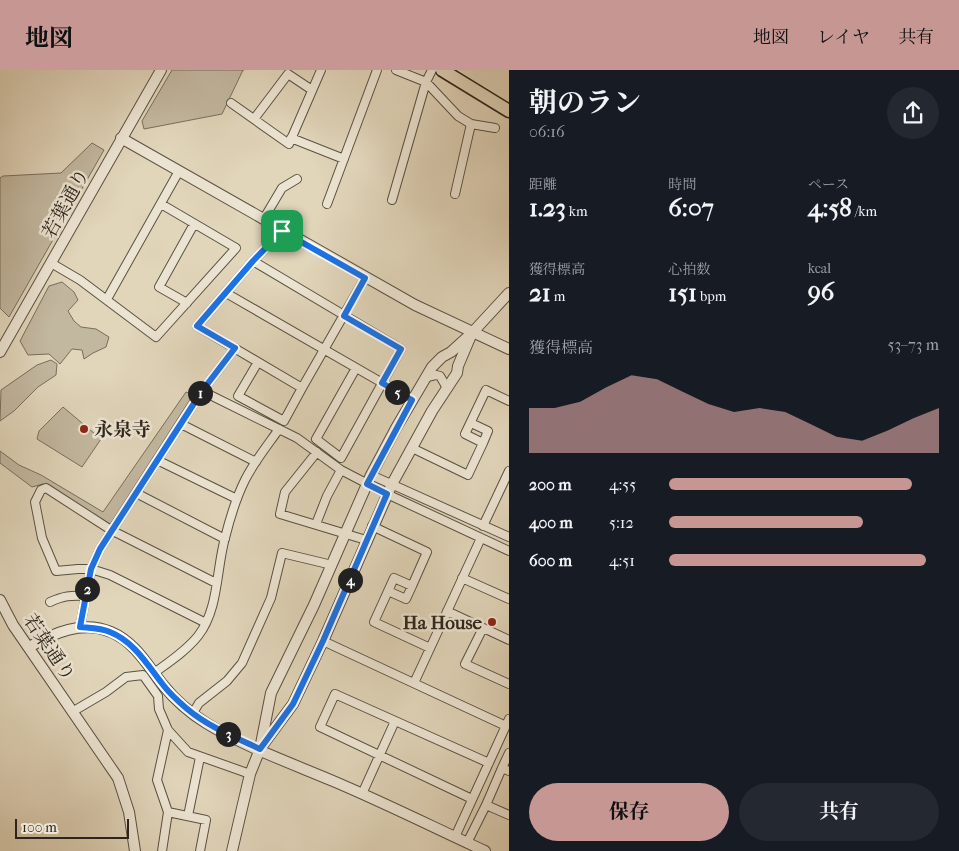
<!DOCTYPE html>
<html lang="ja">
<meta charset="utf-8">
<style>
body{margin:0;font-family:"IM FELL French Canon","Noto Serif JP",serif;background:#242831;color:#f1f3f6;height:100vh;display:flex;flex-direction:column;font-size:19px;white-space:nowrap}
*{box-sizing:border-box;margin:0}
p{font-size:16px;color:#9ea1a6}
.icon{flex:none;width:28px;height:28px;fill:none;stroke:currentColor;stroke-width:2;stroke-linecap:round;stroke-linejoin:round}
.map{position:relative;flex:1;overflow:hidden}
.sheet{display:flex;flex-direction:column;background:#171b24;width:450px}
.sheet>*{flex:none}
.scale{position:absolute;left:15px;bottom:12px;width:114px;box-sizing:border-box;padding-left:5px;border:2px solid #2c251b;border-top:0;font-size:14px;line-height:18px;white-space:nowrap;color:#2c251b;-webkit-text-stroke:4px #ece4d2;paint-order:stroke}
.pin{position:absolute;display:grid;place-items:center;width:42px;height:42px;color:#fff;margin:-21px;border-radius:10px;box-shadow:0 2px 8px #0006}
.km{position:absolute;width:25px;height:25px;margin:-12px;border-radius:50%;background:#222;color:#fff;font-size:14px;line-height:25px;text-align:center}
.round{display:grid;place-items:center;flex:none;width:52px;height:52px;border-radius:26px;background:#242831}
.head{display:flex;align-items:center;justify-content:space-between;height:85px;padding:0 20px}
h1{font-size:28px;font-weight:700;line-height:38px}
.figures{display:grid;grid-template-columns:repeat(3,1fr);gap:8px;height:85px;padding:5px 20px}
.figures div{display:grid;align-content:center}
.figures b{font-size:25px;font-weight:700}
.figures small{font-size:14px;font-weight:400}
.figures p{font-size:14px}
.chart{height:140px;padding:10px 20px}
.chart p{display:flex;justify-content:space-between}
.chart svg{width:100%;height:90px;margin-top:5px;fill:#c59692;opacity:.7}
.button{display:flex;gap:10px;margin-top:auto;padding:10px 20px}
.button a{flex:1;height:58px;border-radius:30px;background:#c59692;color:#111;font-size:20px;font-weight:700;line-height:58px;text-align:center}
.button a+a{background:#242831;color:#f1f3f6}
ul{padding:0 20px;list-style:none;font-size:16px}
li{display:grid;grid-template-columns:80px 60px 1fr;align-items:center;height:38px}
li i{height:12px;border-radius:6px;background:#c59692}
header{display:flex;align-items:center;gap:30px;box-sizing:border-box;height:70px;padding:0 25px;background:#c59692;color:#111}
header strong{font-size:24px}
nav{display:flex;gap:28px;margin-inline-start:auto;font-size:18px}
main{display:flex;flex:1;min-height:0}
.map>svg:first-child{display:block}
.green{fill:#c2b79f;stroke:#776e5d}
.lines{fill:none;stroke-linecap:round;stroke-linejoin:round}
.minor-casing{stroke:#595143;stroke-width:10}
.tertiary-casing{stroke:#595143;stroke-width:12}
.primary-casing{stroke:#2c251b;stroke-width:15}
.minor{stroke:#ece4d2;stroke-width:8}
.tertiary{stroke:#ece4d2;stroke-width:10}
.primary{stroke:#e1d5ba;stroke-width:12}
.route-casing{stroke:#fff;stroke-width:10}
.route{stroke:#1a73e8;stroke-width:6}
.poi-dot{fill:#8f2418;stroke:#ece4d2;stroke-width:2}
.labels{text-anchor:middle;stroke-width:5;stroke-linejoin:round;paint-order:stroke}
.street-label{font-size:19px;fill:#2c251b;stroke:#ece4d2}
.poi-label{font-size:19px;font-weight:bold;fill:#2c251b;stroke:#ece4d2;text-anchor:start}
</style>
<header>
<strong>地図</strong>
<nav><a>地図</a><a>レイヤ</a><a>共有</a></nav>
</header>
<main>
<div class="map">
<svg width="509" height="781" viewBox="0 0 509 781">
<rect width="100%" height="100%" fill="#e1d5ba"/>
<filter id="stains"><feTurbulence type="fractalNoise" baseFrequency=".004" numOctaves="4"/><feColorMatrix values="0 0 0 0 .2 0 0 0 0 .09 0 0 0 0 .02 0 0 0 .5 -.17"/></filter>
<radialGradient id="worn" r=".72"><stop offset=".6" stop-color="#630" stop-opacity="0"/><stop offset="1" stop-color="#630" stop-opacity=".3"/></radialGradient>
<path class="green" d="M172,0h72h-1l-21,44 -78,15 -2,-8z
M92,73l12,7 -95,167 -9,-9v-130l3,-2 58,-3z
M62,212l12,10 4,8 -10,11 6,10 7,6 15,2 13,8 -3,10 -13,6 -9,6 -2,-9 -10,-1 -12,15 -11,-10 -21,1 -8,-14 29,-55z
M51,290l6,4 -1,11 -18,12 -24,24 -14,10 1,-31 36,-25z
M186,322l7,3 -84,131 -66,-42 -11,3 -32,-24v-12l19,14 22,10 62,37z
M63,337l38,32 -19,28 -45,-28 2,-8z"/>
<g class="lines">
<g class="minor-casing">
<path id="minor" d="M396,0l30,12 32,34 13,8 24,4
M231,33l58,41 32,-74
M254,49l34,-45 24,16
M291,68l53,21
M455,124l16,-70
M392,130l34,-118 6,-12
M327,134l50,-134
M263,150l19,-32 15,-9
M282,161l-29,30 -56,65 105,62 63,-110
M253,191l148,88 -60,109 -25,-19 40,-71
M51,193l29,17 76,57 80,-89 -75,-44
M226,223l186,107
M107,229l72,-128
M187,233l-28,-16 35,-63
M235,278l-33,43 95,47 44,32 46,24 122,57
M258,292l-20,34 46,25 18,-33
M427,307l9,-2 4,1 7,12
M471,353l17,8 -5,12
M181,354l75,38
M412,378l56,27 15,-32 -18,-9 21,-44 23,11
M317,382l-32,40 -5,22 86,26
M157,390l80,39
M371,405l138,62
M136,423l89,46
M316,454l11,-28 14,-26
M372,456l55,26 -15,34 -18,-8 -20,44 56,26
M483,456l26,-55
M462,508l47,21
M388,521l18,8 6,-13
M50,532c13,-6 21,-7 35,-6
M447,541l62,29
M206,553l-96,-48 -19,-6h-13l-22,2 -14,-33 -7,-36 6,-12 5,-2 65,42 105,53
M80,557l11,-58 9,-20 102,-158
M483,558l-18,36 44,20
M323,571l183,85
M154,603c15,-11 32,-22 44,-37 21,-27 18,-66 27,-98 5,-20 11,-40 20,-58 9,-18 22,-34 34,-51
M414,613l67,-145
M72,642l34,-20 20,-15 17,-2 15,21 1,13 9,21 20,22 62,22
M193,643l6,-10 28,-22 15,-18 29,-65 11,-45 50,12
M509,683l-7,15 7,3
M362,724l33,-73
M472,729l-152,-72 15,-33 154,69
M486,735l16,-37
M168,742l38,8 -6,31
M188,746l12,-59
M455,767l54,-118
M467,773l19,-38 23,10
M162,781l6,-39 -11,-32 11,-50"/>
</g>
<g class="tertiary-casing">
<path id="tertiary" d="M121,68l294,167 94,44
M0,282l161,-282
M0,530l13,25 105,153 11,34 6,39
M29,577c25,-14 53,-27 82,-15 24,10 37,34 52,53 12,15 27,28 43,38 37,23 87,41 127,58 52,22 102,47 152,70
M262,676l31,-42 30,-63 69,-157 40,-73 25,-38 1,-7 14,-33
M232,781l18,-77 10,-25 11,-56 43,-88 57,-130 25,-47 36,-61 10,-10 9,-5 21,-19 37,-40"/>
</g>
<g class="primary-casing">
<path id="primary" d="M442,0l67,41"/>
</g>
<use href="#minor" class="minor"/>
<use href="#tertiary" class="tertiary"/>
<use href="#primary" class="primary"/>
</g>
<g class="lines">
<g class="route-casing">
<path id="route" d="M282,161l83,47 -21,38 57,33 -19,34 30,17 -45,84 20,10 -64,147 -30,63 -33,45c-26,-12 -53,-23 -74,-41 -8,-7 -16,-14 -22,-22 -16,-20 -29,-44 -54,-54 -9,-4 -20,-4 -30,-5l11,-58 9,-20 102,-158 33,-43 -38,-22 56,-65z"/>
</g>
<use href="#route" class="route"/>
</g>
<g class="poi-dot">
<circle cx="84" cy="359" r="5"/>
<circle cx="492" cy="552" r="5"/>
</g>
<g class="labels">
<g class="street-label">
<text transform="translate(65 133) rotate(-61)" y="7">若葉通り</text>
<text transform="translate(50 577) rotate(56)" y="7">若葉通り</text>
</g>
<g class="poi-label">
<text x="94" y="366">永泉寺</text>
<text x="482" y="559" text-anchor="end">Ha House</text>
</g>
</g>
<rect width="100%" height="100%" filter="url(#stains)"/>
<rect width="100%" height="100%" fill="url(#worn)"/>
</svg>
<div class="scale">100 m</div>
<div class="pin" style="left:282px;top:161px;background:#1e9e55"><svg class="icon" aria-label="arrive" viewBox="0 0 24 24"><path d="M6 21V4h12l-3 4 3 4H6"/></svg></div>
<b class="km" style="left:200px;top:323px">1</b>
<b class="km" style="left:87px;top:519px">2</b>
<b class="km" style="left:228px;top:664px">3</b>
<b class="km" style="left:350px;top:510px">4</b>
<b class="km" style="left:397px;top:322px">5</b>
</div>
<section class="sheet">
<div class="head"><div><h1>朝のラン</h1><p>06:16</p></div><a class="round"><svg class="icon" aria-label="share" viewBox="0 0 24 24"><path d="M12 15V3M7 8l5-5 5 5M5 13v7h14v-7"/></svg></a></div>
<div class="figures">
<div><p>距離</p><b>1.23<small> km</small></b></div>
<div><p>時間</p><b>6:07</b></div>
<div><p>ペース</p><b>4:58<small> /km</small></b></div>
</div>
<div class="figures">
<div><p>獲得標高</p><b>21<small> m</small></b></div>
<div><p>心拍数</p><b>151<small> bpm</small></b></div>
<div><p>kcal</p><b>96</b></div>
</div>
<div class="chart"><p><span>獲得標高</span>53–73 m</p>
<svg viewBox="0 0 160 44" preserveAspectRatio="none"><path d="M0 44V22L10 22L20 19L30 12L40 6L50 8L60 14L70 20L80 24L90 22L100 24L110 30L120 36L130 38L140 33L150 27L160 22V44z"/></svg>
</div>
<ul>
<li><b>200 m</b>4:55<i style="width:90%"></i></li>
<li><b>400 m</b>5:12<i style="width:72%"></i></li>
<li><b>600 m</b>4:51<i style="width:95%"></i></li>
</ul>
<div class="button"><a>保存</a><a>共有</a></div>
</section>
</main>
